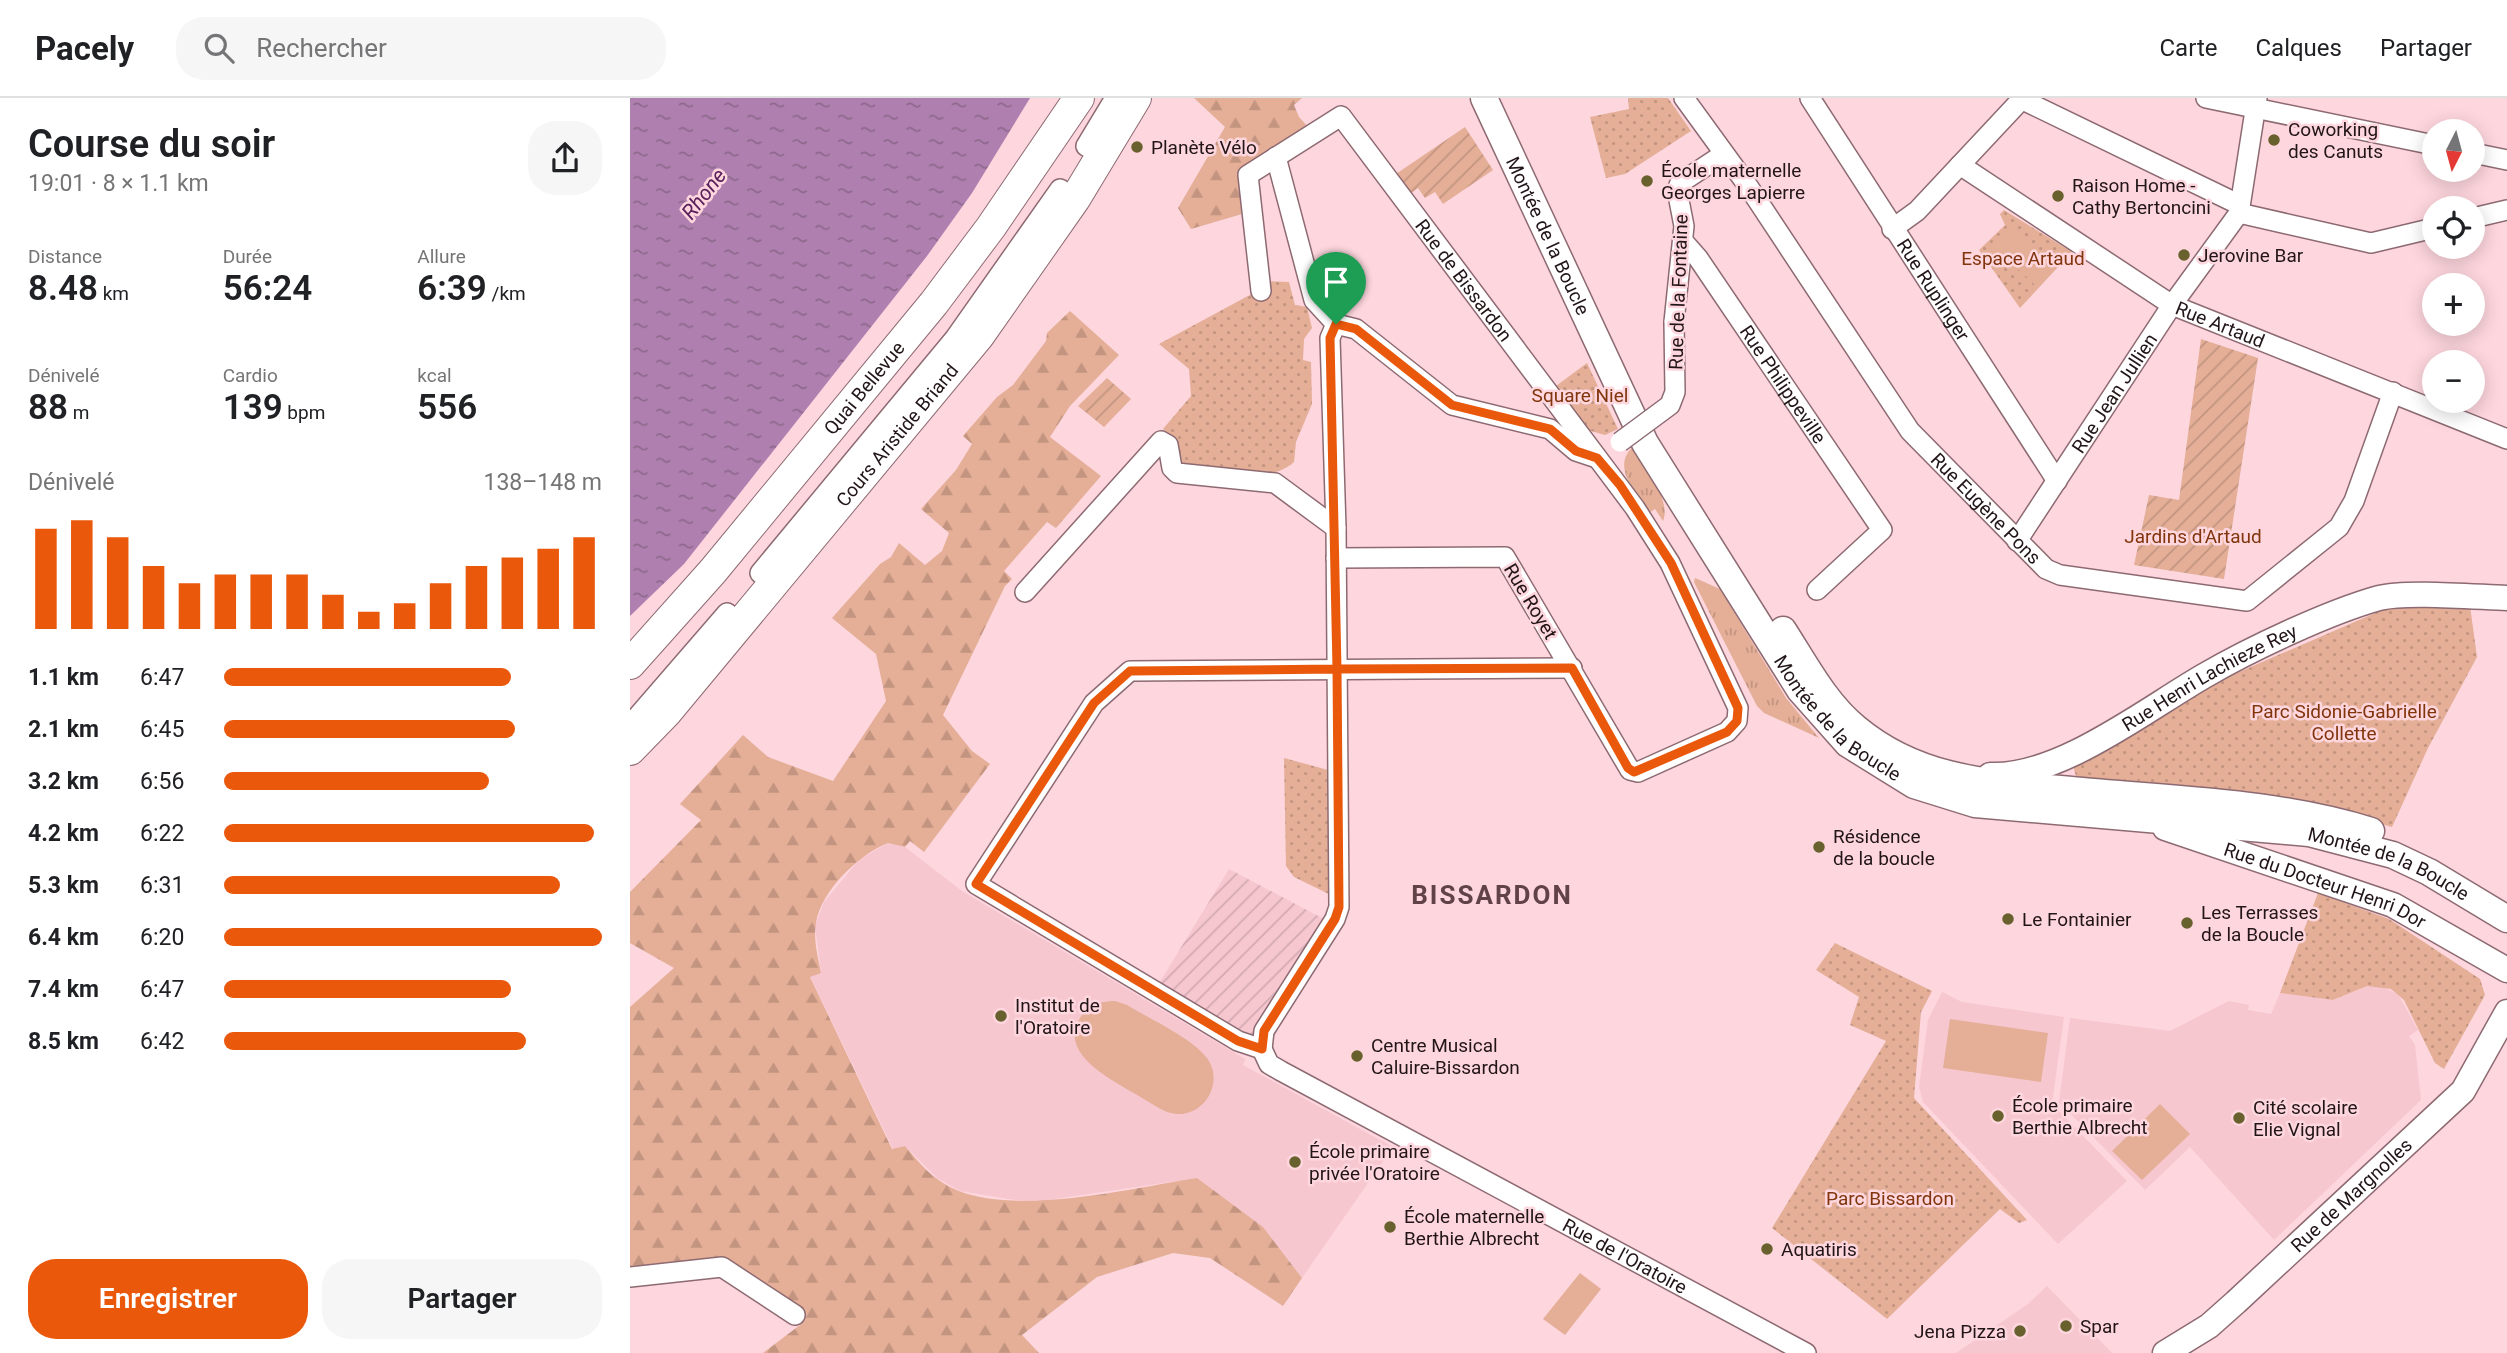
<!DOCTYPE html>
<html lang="fr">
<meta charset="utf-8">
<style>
body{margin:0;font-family:Roboto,sans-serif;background:#f6f6f6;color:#202124;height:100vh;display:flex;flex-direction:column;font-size:26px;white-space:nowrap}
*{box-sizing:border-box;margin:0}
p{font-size:23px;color:#757577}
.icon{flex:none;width:38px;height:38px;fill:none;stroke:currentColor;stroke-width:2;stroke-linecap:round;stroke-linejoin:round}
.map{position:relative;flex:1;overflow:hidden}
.details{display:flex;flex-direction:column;background:#fff;width:630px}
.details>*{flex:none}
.needle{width:46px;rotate:186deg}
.fabs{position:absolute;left:1792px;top:21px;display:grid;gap:14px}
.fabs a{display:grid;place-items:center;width:63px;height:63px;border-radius:50%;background:#fff;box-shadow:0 4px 18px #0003;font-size:35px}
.pin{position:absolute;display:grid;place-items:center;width:60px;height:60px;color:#fff;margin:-72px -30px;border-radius:50% 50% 50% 0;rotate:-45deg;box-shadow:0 0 7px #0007}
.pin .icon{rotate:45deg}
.round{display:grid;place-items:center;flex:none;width:74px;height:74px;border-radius:28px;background:#f6f6f6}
.headline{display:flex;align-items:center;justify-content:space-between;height:119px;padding:0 28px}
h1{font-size:38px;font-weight:600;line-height:52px}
.figures{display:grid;grid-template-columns:repeat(3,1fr);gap:10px;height:119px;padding:7px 28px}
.figures div{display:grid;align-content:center}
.figures b{font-size:35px;font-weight:600}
.figures small{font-size:19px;font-weight:400}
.figures p{font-size:19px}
.chart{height:196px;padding:14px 28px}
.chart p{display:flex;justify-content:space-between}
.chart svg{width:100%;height:126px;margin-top:7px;stroke:#ea580c;stroke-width:6}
.button{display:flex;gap:14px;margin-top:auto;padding:14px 28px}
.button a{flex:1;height:80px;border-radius:28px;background:#ea580c;color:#fff;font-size:28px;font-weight:600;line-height:80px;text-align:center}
.button a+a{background:#f6f6f6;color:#202124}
ul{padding:0 28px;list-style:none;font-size:23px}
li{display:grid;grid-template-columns:112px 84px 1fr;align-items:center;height:52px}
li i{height:18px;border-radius:9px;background:#ea580c}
header{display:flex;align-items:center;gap:42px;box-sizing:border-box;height:98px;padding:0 35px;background:#fff;border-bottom:2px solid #e0e0e0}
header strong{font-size:33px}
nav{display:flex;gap:38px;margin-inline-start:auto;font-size:24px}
.search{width:490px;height:63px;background:#f6f6f6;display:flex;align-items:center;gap:18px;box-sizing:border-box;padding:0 24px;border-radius:28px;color:#757577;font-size:26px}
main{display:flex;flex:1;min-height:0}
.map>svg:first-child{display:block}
.built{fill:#f7c7d0}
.industrial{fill:url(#industrial-furrows)}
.grass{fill:url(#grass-tufts)}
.forest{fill:url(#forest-firs)}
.park{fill:url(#park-dots)}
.garden{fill:url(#garden-furrows)}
.pitch{fill:#e4ae97}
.water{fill:url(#water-ripples)}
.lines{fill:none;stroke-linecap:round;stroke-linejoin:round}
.minor-casing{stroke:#8d6a72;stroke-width:22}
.tertiary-casing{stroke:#8d6a72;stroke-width:27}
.secondary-casing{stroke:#8d6a72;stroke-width:29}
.primary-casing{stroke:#8d6a72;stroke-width:32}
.minor{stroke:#fff;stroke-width:19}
.tertiary{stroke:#fff;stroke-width:24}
.secondary{stroke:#fff;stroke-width:26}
.primary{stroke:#fff;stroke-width:30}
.minor-bridge-casing{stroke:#8d6a72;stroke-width:22;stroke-linecap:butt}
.minor-bridge{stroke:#fff;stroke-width:19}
.route-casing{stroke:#fff;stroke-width:14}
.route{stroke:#ea580c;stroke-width:9}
.poi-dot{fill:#68612e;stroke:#fed6de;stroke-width:2.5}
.labels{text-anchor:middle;stroke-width:5;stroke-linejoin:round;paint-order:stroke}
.poi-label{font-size:19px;fill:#221518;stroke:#fed6de;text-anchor:start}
.street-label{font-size:19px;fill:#221518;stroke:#fed6de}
.park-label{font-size:19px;fill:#81350c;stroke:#fed6de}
.water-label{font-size:21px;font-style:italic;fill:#59205b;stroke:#fed6de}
.district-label{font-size:26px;font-weight:bold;letter-spacing:2px;fill:#624249;stroke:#fed6de}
</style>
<header>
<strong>Pacely</strong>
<div class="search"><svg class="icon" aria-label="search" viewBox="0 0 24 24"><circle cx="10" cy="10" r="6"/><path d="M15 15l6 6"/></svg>Rechercher</div>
<nav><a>Carte</a><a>Calques</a><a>Partager</a></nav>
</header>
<main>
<section class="details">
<div class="headline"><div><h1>Course du soir</h1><p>19:01 · 8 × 1.1 km</p></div><a class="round"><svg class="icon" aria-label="share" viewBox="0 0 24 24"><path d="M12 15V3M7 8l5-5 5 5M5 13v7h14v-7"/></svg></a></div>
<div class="figures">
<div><p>Distance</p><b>8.48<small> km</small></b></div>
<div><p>Durée</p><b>56:24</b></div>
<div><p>Allure</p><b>6:39<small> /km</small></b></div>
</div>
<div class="figures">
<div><p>Dénivelé</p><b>88<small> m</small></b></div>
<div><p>Cardio</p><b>139<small> bpm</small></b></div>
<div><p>kcal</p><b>556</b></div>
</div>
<div class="chart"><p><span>Dénivelé</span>138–148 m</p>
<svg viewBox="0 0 160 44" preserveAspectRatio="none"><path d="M5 44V9M15 44V6M25 44V12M35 44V22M45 44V28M55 44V25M65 44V25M75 44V25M85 44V32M95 44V38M105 44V35M115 44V28M125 44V22M135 44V19M145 44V16M155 44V12"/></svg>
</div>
<ul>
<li><b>1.1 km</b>6:47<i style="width:76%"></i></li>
<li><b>2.1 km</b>6:45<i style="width:77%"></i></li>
<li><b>3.2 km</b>6:56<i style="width:70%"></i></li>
<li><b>4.2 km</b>6:22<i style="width:98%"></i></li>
<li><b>5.3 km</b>6:31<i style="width:89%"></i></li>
<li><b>6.4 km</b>6:20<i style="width:100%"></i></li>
<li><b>7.4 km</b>6:47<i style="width:76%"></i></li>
<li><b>8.5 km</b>6:42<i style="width:80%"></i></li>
</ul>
<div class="button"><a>Enregistrer</a><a>Partager</a></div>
</section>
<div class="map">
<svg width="1877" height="1255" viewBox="0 0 1877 1255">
<defs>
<pattern id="industrial-furrows" width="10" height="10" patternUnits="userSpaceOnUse" patternTransform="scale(1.75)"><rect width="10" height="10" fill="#f7c7d0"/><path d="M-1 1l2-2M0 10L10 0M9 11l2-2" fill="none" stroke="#d3aab2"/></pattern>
<pattern id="grass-tufts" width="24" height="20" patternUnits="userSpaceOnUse" patternTransform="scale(1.75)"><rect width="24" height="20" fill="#e4ae97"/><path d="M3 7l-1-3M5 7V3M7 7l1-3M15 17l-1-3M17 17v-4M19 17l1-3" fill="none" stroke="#c39581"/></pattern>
<pattern id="forest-firs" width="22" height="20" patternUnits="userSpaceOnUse" patternTransform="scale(1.75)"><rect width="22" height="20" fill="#e4ae97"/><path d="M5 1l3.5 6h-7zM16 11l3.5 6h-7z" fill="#c39581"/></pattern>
<pattern id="park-dots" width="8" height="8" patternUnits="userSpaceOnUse" patternTransform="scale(1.75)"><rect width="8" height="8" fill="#e4ae97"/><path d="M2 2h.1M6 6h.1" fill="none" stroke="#c39581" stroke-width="1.8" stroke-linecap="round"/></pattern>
<pattern id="garden-furrows" width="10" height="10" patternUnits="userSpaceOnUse" patternTransform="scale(1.75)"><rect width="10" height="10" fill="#e4ae97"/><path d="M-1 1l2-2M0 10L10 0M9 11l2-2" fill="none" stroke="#c39581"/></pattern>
<pattern id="water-ripples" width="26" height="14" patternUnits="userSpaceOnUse" patternTransform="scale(1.75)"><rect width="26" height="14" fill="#af80af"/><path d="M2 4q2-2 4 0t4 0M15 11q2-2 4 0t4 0" fill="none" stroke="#8e688d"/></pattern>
</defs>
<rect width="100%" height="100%" fill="#fed6de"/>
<path class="built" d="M258,745l17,4 57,44 283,168 -2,6 150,82 -91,131 -39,-51 -66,-49 -156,23 -26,-1 -55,-9 -23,-13 -32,-32 -12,3 -83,-173 11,-4 -6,-46 9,-24 35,-42z
M1737,888h13l18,8 20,36 -9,6 6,9 6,55 -147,140 -84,-93 -45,43 -86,-88 11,-84 100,13 59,-30 20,4 -1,5 23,4 9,-21 54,7z
M1312,894l20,10 102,15 -12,87 75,77 -69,63 -135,-142 -4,-15 9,-67z
M1417,1188l65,67h-156l72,-49z"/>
<path class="industrial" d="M599,771l95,50 -73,120 -93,-54z"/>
<path class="grass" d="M1003,349c10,18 39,53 30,74l-8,-12 -6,4c-11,-18 -39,-46 -16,-66z
M1065,480l25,11 66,109 33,40 -55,-25 -7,-7 -63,-124z"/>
<path class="forest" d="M564,0h108l-8,7 5,12 10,11 -66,43 -4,10 3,33 -51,15 -13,-21 47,-81z
M440,213l49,44 -49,51 -20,31 51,39 -45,52 -9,-6 -43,49 8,8 -7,7 -62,129 29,36 18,13 -66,88 -14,-11 -5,6 -17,-4c-30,12 -67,48 -72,80 -3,16 2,34 5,50l-11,4 82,172 13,-3c11,13 23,28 38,37 59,38 188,5 254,-5l66,49 39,51 -19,28 -73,-48 -37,-5 -76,24 -75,58 17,18h-276l37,-28 2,-14 -75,-48 -97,7v-263l44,-39 -44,-25v-51l71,-72 -21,-16 63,-69 25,22 65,24 53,-80 -10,-47 -44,-36 48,-54 11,-7 8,-14 26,22 17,-14 7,-18 -28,-24 35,-39 16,-26 -9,-8 34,-39 16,-12 33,-44 1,-8z"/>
<path class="park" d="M998,0h40l23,33 -66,43 -19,4 -16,-61 39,-8z
M1374,112l68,42 -52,56 -41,-58 26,-25 -5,-11z
M637,183l22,1 6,23 12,2 5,21 -8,11 -1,21 8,2 1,42 -16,38 -2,20c-29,26 -84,7 -118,3l1,-23 -14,-13 28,-33 -2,-27 -30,-25 100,-54z
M957,265l31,66 -13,6 -21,-6 -32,-40z
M1840,508l7,51 -49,91 -36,79 -91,-26 -224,-20 -4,-16 136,-80 180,-78z
M654,660l44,12 3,125 -37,-18 -8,-11z
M1688,795l71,26 91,60 5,16 -41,74 -9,-6 -31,-63 -13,-11 -24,-3 -34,14 -53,-7z
M1205,845l97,48 -11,21 -7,86 113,122 -8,3 -19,-14 -113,110 -115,-91 114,-187 -36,-16 9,-28 -43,-27z"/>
<path class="garden" d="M835,29l28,43 -50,34 -8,-12 -10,6 -7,-10 -8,6 -14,-20z
M1571,241l57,19 -34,221 -90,-14 15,-70 30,5z
M477,280l24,21 -27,28 -26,-21z"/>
<path class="pitch" d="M1381,125l44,41 -20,21 -44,-41z
M485,903l12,4c21,13 65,33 80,53 17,23 -1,58 -31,56 -11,-1 -20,-8 -29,-13 -26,-17 -95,-45 -65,-86 8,-11 20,-14 33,-14z
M1320,921l98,14 -7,49 -98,-14z
M1530,1006l30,30 -48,46 -30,-29z
M950,1175l21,16 -36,46 -22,-16z"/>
<path class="water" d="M0,0h400l-58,95 -45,63 -243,308 -54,52z"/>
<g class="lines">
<g class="minor-casing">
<g id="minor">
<path id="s1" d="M1054,0l64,88 162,245 136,138 14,6 187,26 92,-74 15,-26 39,-109"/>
<path id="s2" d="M1180,0l247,383"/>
<path d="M1576,0l228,47"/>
<path d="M1843,55l34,7"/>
<path d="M471,57l-15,-9 29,-48"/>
<path id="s3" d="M1330,67l212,140 335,134"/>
<path d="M1609,115l132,30 63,-15"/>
<path d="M1843,120l34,-8"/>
<path d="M1262,131l25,-18 103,-110h5l215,104"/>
<path id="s4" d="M1053,143l15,17 184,272 -65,60"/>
<path id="s5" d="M631,193l-13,-116 93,-59 294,392 35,55 68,145 -1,13 -10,11 -89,40 -8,-2 -125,-213 -169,1"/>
<path d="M1044,224l10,-96 -7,-36 3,-7 44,-29"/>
<path d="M706,226l20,5 96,76 98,24 26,22 21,7"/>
<path id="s6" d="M1387,443l155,-236 67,-92 18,-115"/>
<path d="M144,486l-14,-11 195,-235 105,-149 15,10"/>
<path d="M395,494l136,-151 7,4 4,23 5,5 98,10 61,45"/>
<path id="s7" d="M942,570l-442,3 -36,32 -118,181 262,157 24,8 7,15 12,7 525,282"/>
<path d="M0,627l97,-112 14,11"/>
<path d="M632,951l2,-18 71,-112 4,-12 -3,-379 -6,-190 6,-14 -22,-24 -38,-143"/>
<path d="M0,1179l92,-10 73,48"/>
</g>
</g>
<g class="tertiary-casing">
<g id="tertiary">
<path id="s8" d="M1360,677c69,3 155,-65 214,-99 46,-27 125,-64 175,-78 27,-7 97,-1 128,0"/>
<path id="s9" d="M1535,730l228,77 114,65"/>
<path id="s10" d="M1535,1255l44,-27 27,-24 227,-211 44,-79"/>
</g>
</g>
<g class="secondary-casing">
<g id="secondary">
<path id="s11" d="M854,0l161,345 155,247 48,54 66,41 61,19 334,29 84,22 36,17 78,47"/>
<path d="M1153,532c22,34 42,73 73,98 67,56 145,55 226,63 96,9 197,11 289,40"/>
</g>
</g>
<g class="primary-casing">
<g id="primary">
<path id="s12" d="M0,566l83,-93 221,-268 57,-76 88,-129"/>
<path id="s13" d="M0,652l37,-38 312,-376 96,-137 61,-101"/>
</g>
</g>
<use href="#minor" class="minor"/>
<use href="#tertiary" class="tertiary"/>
<use href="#secondary" class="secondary"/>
<use href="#primary" class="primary"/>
<g class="minor-bridge-casing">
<path id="minor-bridge" d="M990,344l50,-37 5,-13 -1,-70"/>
</g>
<use href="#minor-bridge" class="minor-bridge"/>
</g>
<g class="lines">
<g class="route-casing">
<path id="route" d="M706,226l-6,14 7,331 -207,2 -36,32 -118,181 262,157 24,8 2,-18 71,-112 4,-12 -2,-238 235,-1 56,100 6,4 93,-40 10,-11 1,-13 -67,-145 -51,-78 -23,-27 -21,-7 -26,-22 -98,-24 -96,-76 -20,-5"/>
</g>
<use href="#route" class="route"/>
</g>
<g class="poi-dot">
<circle cx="1644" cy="42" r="7"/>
<circle cx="507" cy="49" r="7"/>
<circle cx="1017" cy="83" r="7"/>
<circle cx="1428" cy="98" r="7"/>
<circle cx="1554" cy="157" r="7"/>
<circle cx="1189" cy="749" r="7"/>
<circle cx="1378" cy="821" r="7"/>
<circle cx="1557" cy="825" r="7"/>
<circle cx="371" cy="918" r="7"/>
<circle cx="727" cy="958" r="7"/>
<circle cx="1368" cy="1018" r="7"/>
<circle cx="1609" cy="1020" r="7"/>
<circle cx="665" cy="1064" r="7"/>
<circle cx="760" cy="1129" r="7"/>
<circle cx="1137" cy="1151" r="7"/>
<circle cx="1436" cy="1228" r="7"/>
<circle cx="1390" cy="1233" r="7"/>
</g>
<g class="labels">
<g class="poi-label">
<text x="1658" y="38">Coworking<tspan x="1658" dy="22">des Canuts</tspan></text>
<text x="521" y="56">Planète Vélo</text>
<text x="1031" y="79">École maternelle<tspan x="1031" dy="22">Georges Lapierre</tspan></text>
<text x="1442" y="94">Raison Home -<tspan x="1442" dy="22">Cathy Bertoncini</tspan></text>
<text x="1568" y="164">Jerovine Bar</text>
<text x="1203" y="745">Résidence<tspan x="1203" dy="22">de la boucle</tspan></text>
<text x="1571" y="821">Les Terrasses<tspan x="1571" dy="22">de la Boucle</tspan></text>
<text x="1392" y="828">Le Fontainier</text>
<text x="385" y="914">Institut de<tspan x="385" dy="22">l'Oratoire</tspan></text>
<text x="741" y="954">Centre Musical<tspan x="741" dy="22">Caluire-Bissardon</tspan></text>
<text x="1382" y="1014">École primaire<tspan x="1382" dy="22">Berthie Albrecht</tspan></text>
<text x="1623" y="1016">Cité scolaire<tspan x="1623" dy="22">Elie Vignal</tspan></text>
<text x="679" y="1060">École primaire<tspan x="679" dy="22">privée l'Oratoire</tspan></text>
<text x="774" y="1125">École maternelle<tspan x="774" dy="22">Berthie Albrecht</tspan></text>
<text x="1151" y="1158">Aquatiris</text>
<text x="1450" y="1235">Spar</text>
<text x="1376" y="1240" text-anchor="end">Jena Pizza</text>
</g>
<g class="street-label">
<text dy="7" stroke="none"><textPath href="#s11" startOffset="152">Montée de la Boucle</textPath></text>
<text dy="7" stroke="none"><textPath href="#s5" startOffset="432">Rue de Bissardon</textPath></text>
<text dy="7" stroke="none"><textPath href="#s2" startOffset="228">Rue Ruplinger</textPath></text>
<text transform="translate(1048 194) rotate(-88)" y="7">Rue de la Fontaine</text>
<text dy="7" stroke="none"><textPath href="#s3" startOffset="306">Rue Artaud</textPath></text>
<text dy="7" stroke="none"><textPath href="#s4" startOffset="175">Rue Philippeville</textPath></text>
<text dy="7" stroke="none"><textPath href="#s12" startOffset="362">Quai Bellevue</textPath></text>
<text dy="7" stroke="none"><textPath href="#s6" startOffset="177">Rue Jean Jullien</textPath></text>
<text dy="7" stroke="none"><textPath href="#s13" startOffset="413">Cours Aristide Briand</textPath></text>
<text dy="7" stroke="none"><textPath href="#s1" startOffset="511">Rue Eugène Pons</textPath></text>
<text transform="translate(901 503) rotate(59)" y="7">Rue Royet</text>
<text dy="7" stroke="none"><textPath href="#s8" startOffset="243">Rue Henri Lachieze Rey</textPath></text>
<text dy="7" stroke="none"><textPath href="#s11" startOffset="719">Montée de la Boucle</textPath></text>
<text dy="7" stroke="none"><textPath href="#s11" startOffset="1307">Montée de la Boucle</textPath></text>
<text dy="7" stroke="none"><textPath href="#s9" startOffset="170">Rue du Docteur Henri Dor</textPath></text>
<text dy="7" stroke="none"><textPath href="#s10" startOffset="245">Rue de Margnolles</textPath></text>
<text dy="7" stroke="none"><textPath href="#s7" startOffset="1458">Rue de l'Oratoire</textPath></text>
</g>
<g class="park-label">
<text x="1393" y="167">Espace Artaud</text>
<text x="950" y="304">Square Niel</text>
<text x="1563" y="445">Jardins d'Artaud</text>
<text x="1714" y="620">Parc Sidonie-Gabrielle<tspan x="1714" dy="22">Collette</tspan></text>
<text x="1260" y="1107">Parc Bissardon</text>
</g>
<g class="water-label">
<text transform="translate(74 96) rotate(-52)" y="7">Rhone</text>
</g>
<g class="district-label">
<text x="862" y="806">BISSARDON</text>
</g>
</g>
</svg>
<div class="fabs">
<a><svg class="needle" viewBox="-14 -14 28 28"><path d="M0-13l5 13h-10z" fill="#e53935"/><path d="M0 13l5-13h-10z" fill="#757577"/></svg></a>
<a><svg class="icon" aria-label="locate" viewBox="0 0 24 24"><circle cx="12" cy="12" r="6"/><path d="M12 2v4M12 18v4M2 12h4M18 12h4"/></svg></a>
<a>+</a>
<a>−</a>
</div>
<div class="pin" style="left:706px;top:226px;background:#1e9e55"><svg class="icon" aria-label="arrive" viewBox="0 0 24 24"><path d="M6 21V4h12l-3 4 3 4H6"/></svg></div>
</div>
</main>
